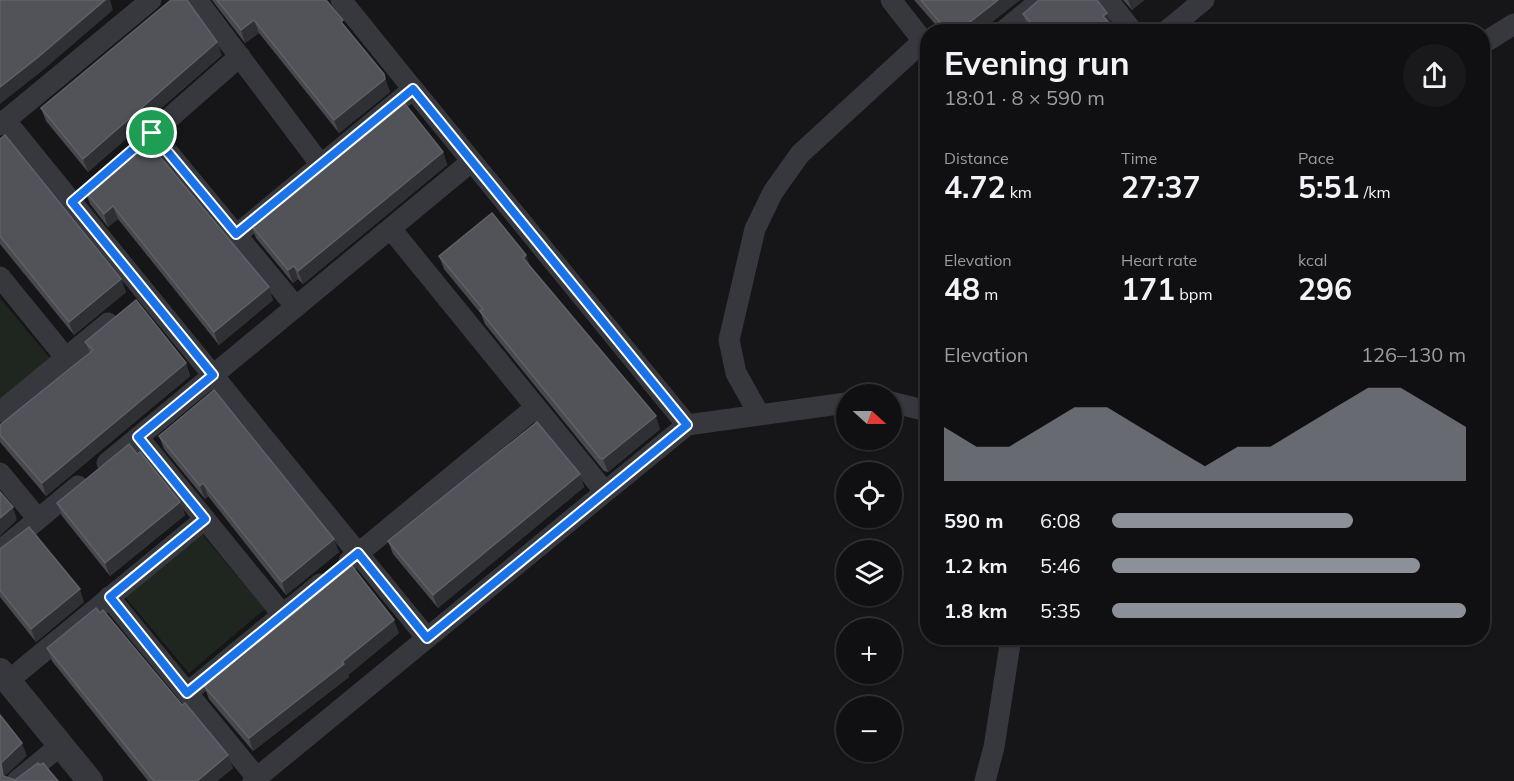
<!DOCTYPE html>
<meta charset="utf-8">
<style>
body{margin:0;font-family:Mulish,sans-serif;background:#19191b;color:#f1f3f6;height:100vh;display:flex;flex-direction:column;font-size:22px;white-space:nowrap}
*{box-sizing:border-box;margin:0}
p{font-size:20px;color:#9c9d9f}
.icon{flex:none;width:33px;height:33px;fill:none;stroke:currentColor;stroke-width:2;stroke-linecap:round;stroke-linejoin:round}
.map{position:relative;flex:1;overflow:hidden}
.drawer{position:absolute;left:920px;top:24px;width:570px;height:621px;display:flex;flex-direction:column;background:#101012;border-radius:24px;box-shadow:0 2px 4px #0004,0 0 0 2px #303032}
.drawer>*{flex:none}
.needle{width:39px;rotate:111deg}
.buttons{position:absolute;left:836px;top:384px;display:grid;gap:12px}
.buttons a{display:grid;place-items:center;width:66px;height:66px;border-radius:50%;background:#101012;box-shadow:0 2px 4px #0004,0 0 0 2px #303032;font-size:30px}
.pin{position:absolute;display:grid;place-items:center;width:51px;height:51px;color:#fff;margin:-26px;border:3px solid #fff;border-radius:50%;box-shadow:0 2px 6px #0007}
.round{display:grid;place-items:center;flex:none;width:63px;height:63px;border-radius:32px;background:#19191b}
.headline{display:flex;align-items:center;justify-content:space-between;height:102px;padding:0 24px}
h1{font-size:33px;font-weight:700;line-height:45px}
.figures{display:grid;grid-template-columns:repeat(3,1fr);gap:9px;height:102px;padding:6px 24px}
.figures div{display:grid;align-content:center}
.figures b{font-size:30px;font-weight:700}
.figures small{font-size:16px;font-weight:400}
.figures p{font-size:16px}
.chart{height:168px;padding:12px 24px}
.chart p{display:flex;justify-content:space-between}
.chart svg{width:100%;height:108px;margin-top:6px;fill:#8c9099;opacity:.7}
ul{padding:0 24px;list-style:none;font-size:20px}
li{display:grid;grid-template-columns:96px 72px 1fr;align-items:center;height:45px}
li i{height:15px;border-radius:8px;background:#8c9099}
.map>svg:first-child{display:block}
.green{fill:#1e261f}
.lines{fill:none;stroke-linecap:round;stroke-linejoin:round}
.minor{stroke:#37383d;stroke-width:21}
.tertiary{stroke:#37383d;stroke-width:26}
.wall{fill:#47494d}
.shaded-wall{fill:#2f3033}
.building{fill:#525359;stroke:#5f6168;stroke-width:1.5}
.route-casing{stroke:#fff;stroke-width:12}
.route{stroke:#1a73e8;stroke-width:8}
</style>
<div class="map">
<svg width="1514" height="781" viewBox="0 0 1514 781">
<rect width="100%" height="100%" fill="#161618"/>
<path class="green" d="M0,298l50,60 -50,41z
M201,533l64,76 -76,64 -64,-76z"/>
<g class="lines">
<path class="minor" d="M197,0l124,165
M891,0l36,46
M1108,0l25,32
M1002,32l39,-32
M1165,32l39,-32
M1482,44l32,-20
M5,120l422,518
M0,125l151,-125
M152,133l144,174
M141,143l99,-87
M391,229l214,263 82,-67 -274,-336
M236,235l177,-146 -72,-89
M0,277l66,81
M891,402l36,9
M0,412l108,-89
M759,414l-23,-41 -7,-33 26,-111 18,-37 27,-38 123,-113
M687,425l159,-22
M138,437l145,178
M107,463l365,-302
M0,473l38,46
M0,551l78,-65
M349,561l187,-154
M109,597l148,181
M8,681l197,-162
M187,693l133,-109
M17,781l44,-36
M253,781l352,-289
M985,781l9,-34 17,-109"/>
<path class="tertiary" d="M0,671l90,110"/>
</g>
<path class="wall" d="M212,0h114l62,87 2,5 -51,41 -80,-100 -14,10z
M914,0h106l-41,32h-37z
M1123,0h21l-12,10z
M1107,13l5,13 -84,1 -5,-13z
M222,55l-134,117 -42,-51 -5,-13z
M0,139l121,140 5,13 -52,43 -74,-91z
M443,152l4,13 -144,119 -5,-5 -5,4 -37,-45 -5,-13z
M85,191l188,109 -54,45 -101,-126 -10,8 -18,-23z
M439,256l91,10 130,163 -52,43 -4,-1 -119,-147 -4,-10 -37,-45z
M85,342l101,21 4,13 -144,120 -46,-54v-17l90,-72z
M159,436l180,116 -53,43 -78,-99 -3,3 -41,-50z
M137,454l43,48 5,13 -75,61 -48,-60 -5,-13z
M580,474l4,13 -146,121 -45,-54 -5,-13z
M0,549l84,53 -48,40 -36,-45z
M298,602l101,31 -51,42 1,2 -96,74 -44,-52 -5,-13 96,-77z
M47,648l186,120 -16,13h-69l-96,-120z"/>
<path class="shaded-wall" d="M105,0h5l3,10 -71,61 -42,33v-17z
M998,0h22l-41,32h-22z
M1128,0h16l-12,10z
M1107,13l5,13 -9,-10z
M254,20l5,13 -14,10 -4,-13z
M217,42l5,13 -134,117 -5,-13z
M384,74l6,18 -51,41 -5,-13z
M443,152l4,13 -144,119 -5,-13z
M113,206l5,13 -10,8 -4,-13z
M526,255l5,13 -8,-10z
M294,266l4,13 -5,4 -5,-13z
M121,279l5,13 -52,43 -5,-13z
M269,287l4,13 -54,45 -5,-13z
M186,363l4,13 -144,120 -4,-13z
M656,416l4,13 -52,43 -5,-13z
M580,474l4,13 -146,121 -5,-13z
M203,483l5,13 -3,3 -5,-13z
M180,502l5,13 -75,61 -5,-13z
M13,507l4,13 -17,16v-18z
M334,539l5,13 -53,43 -4,-13z
M80,589l4,13 -48,40 -5,-13z
M394,620l5,13 -51,42 1,2 -96,74 -4,-13z
M22,743l5,13 -22,20 1,5 -3,-5 -2,-13z
M228,755l5,13 -16,13h-20z"/>
<path class="building" d="M0,0h105l-68,58 -37,29z
M171,0h16l30,42 -134,117 -42,-51z
M217,0h109l17,20 -2,2 43,52 1,5 -51,41 -80,-100 -13,10z
M921,0h77l-41,32h-9z
M1039,0h58l10,13 -4,3 13,16h-94l10,-8 -9,-10z
M401,99l42,53 -145,119 -4,-5 -6,4 -37,-45z
M5,135l116,144 -52,43 -69,-86v-97z
M145,139l124,148 -55,45 -101,-126 -9,8 -19,-23z
M492,213l34,42 -3,3 133,158 -53,43 -3,-1 -120,-147 3,-2 -44,-53z
M136,300l50,63 -144,120 -42,-48v-10l93,-75 -8,-8z
M214,390l120,149 -52,43 -79,-99 -3,3 -41,-50z
M537,422l43,52 -147,121 -45,-54z
M129,444l8,10 3,-2 40,50 -75,61 -48,-60z
M0,492l13,15 -13,11z
M29,527l51,62 -49,40 -31,-39v-41z
M348,561l46,59 -52,42 2,2 -95,74 -45,-52 98,-79 -4,-5z
M96,608l4,5 3,-3 79,95 3,-2 43,52 -31,26h-43l-107,-133z
M0,715l22,28 -21,20 2,13 12,4 23,-17 2,2 3,-2 15,18h-58z"/>
<g class="lines">
<g class="route-casing">
<path id="route" d="M413,89l274,336 -260,213 -69,-85 -171,140 -77,-96 95,-78 -67,-82 75,-62 -141,-173 80,-69 84,101z"/>
</g>
<use href="#route" class="route"/>
</g>
</svg>
<div class="buttons">
<a><svg class="needle" viewBox="-14 -14 28 28"><path d="M0-13l5 13h-10z" fill="#e53935"/><path d="M0 13l5-13h-10z" fill="#9c9d9f"/></svg></a>
<a><svg class="icon" aria-label="locate" viewBox="0 0 24 24"><circle cx="12" cy="12" r="6"/><path d="M12 2v4M12 18v4M2 12h4M18 12h4"/></svg></a>
<a><svg class="icon" aria-label="layers" viewBox="0 0 24 24"><path d="M12 4l9 5-9 5-9-5zM3 14l9 5 9-5"/></svg></a>
<a>+</a>
<a>−</a>
</div>
<div class="pin" style="left:152px;top:133px;background:#1e9e55"><svg class="icon" aria-label="arrive" viewBox="0 0 24 24"><path d="M6 21V4h12l-3 4 3 4H6"/></svg></div>
<section class="drawer">
<div class="headline"><div><h1>Evening run</h1><p>18:01 · 8 × 590 m</p></div><a class="round"><svg class="icon" aria-label="share" viewBox="0 0 24 24"><path d="M12 15V3M7 8l5-5 5 5M5 13v7h14v-7"/></svg></a></div>
<div class="figures">
<div><p>Distance</p><b>4.72<small> km</small></b></div>
<div><p>Time</p><b>27:37</b></div>
<div><p>Pace</p><b>5:51<small> /km</small></b></div>
</div>
<div class="figures">
<div><p>Elevation</p><b>48<small> m</small></b></div>
<div><p>Heart rate</p><b>171<small> bpm</small></b></div>
<div><p>kcal</p><b>296</b></div>
</div>
<div class="chart"><p><span>Elevation</span>126–130 m</p>
<svg viewBox="0 0 160 44" preserveAspectRatio="none"><path d="M0 44V22L10 30L20 30L30 22L40 14L50 14L60 22L70 30L80 38L90 30L100 30L110 22L120 14L130 6L140 6L150 14L160 22V44z"/></svg>
</div>
<ul>
<li><b>590 m</b>6:08<i style="width:68%"></i></li>
<li><b>1.2 km</b>5:46<i style="width:87%"></i></li>
<li><b>1.8 km</b>5:35<i style="width:100%"></i></li>
</ul>
</section>
</div>
